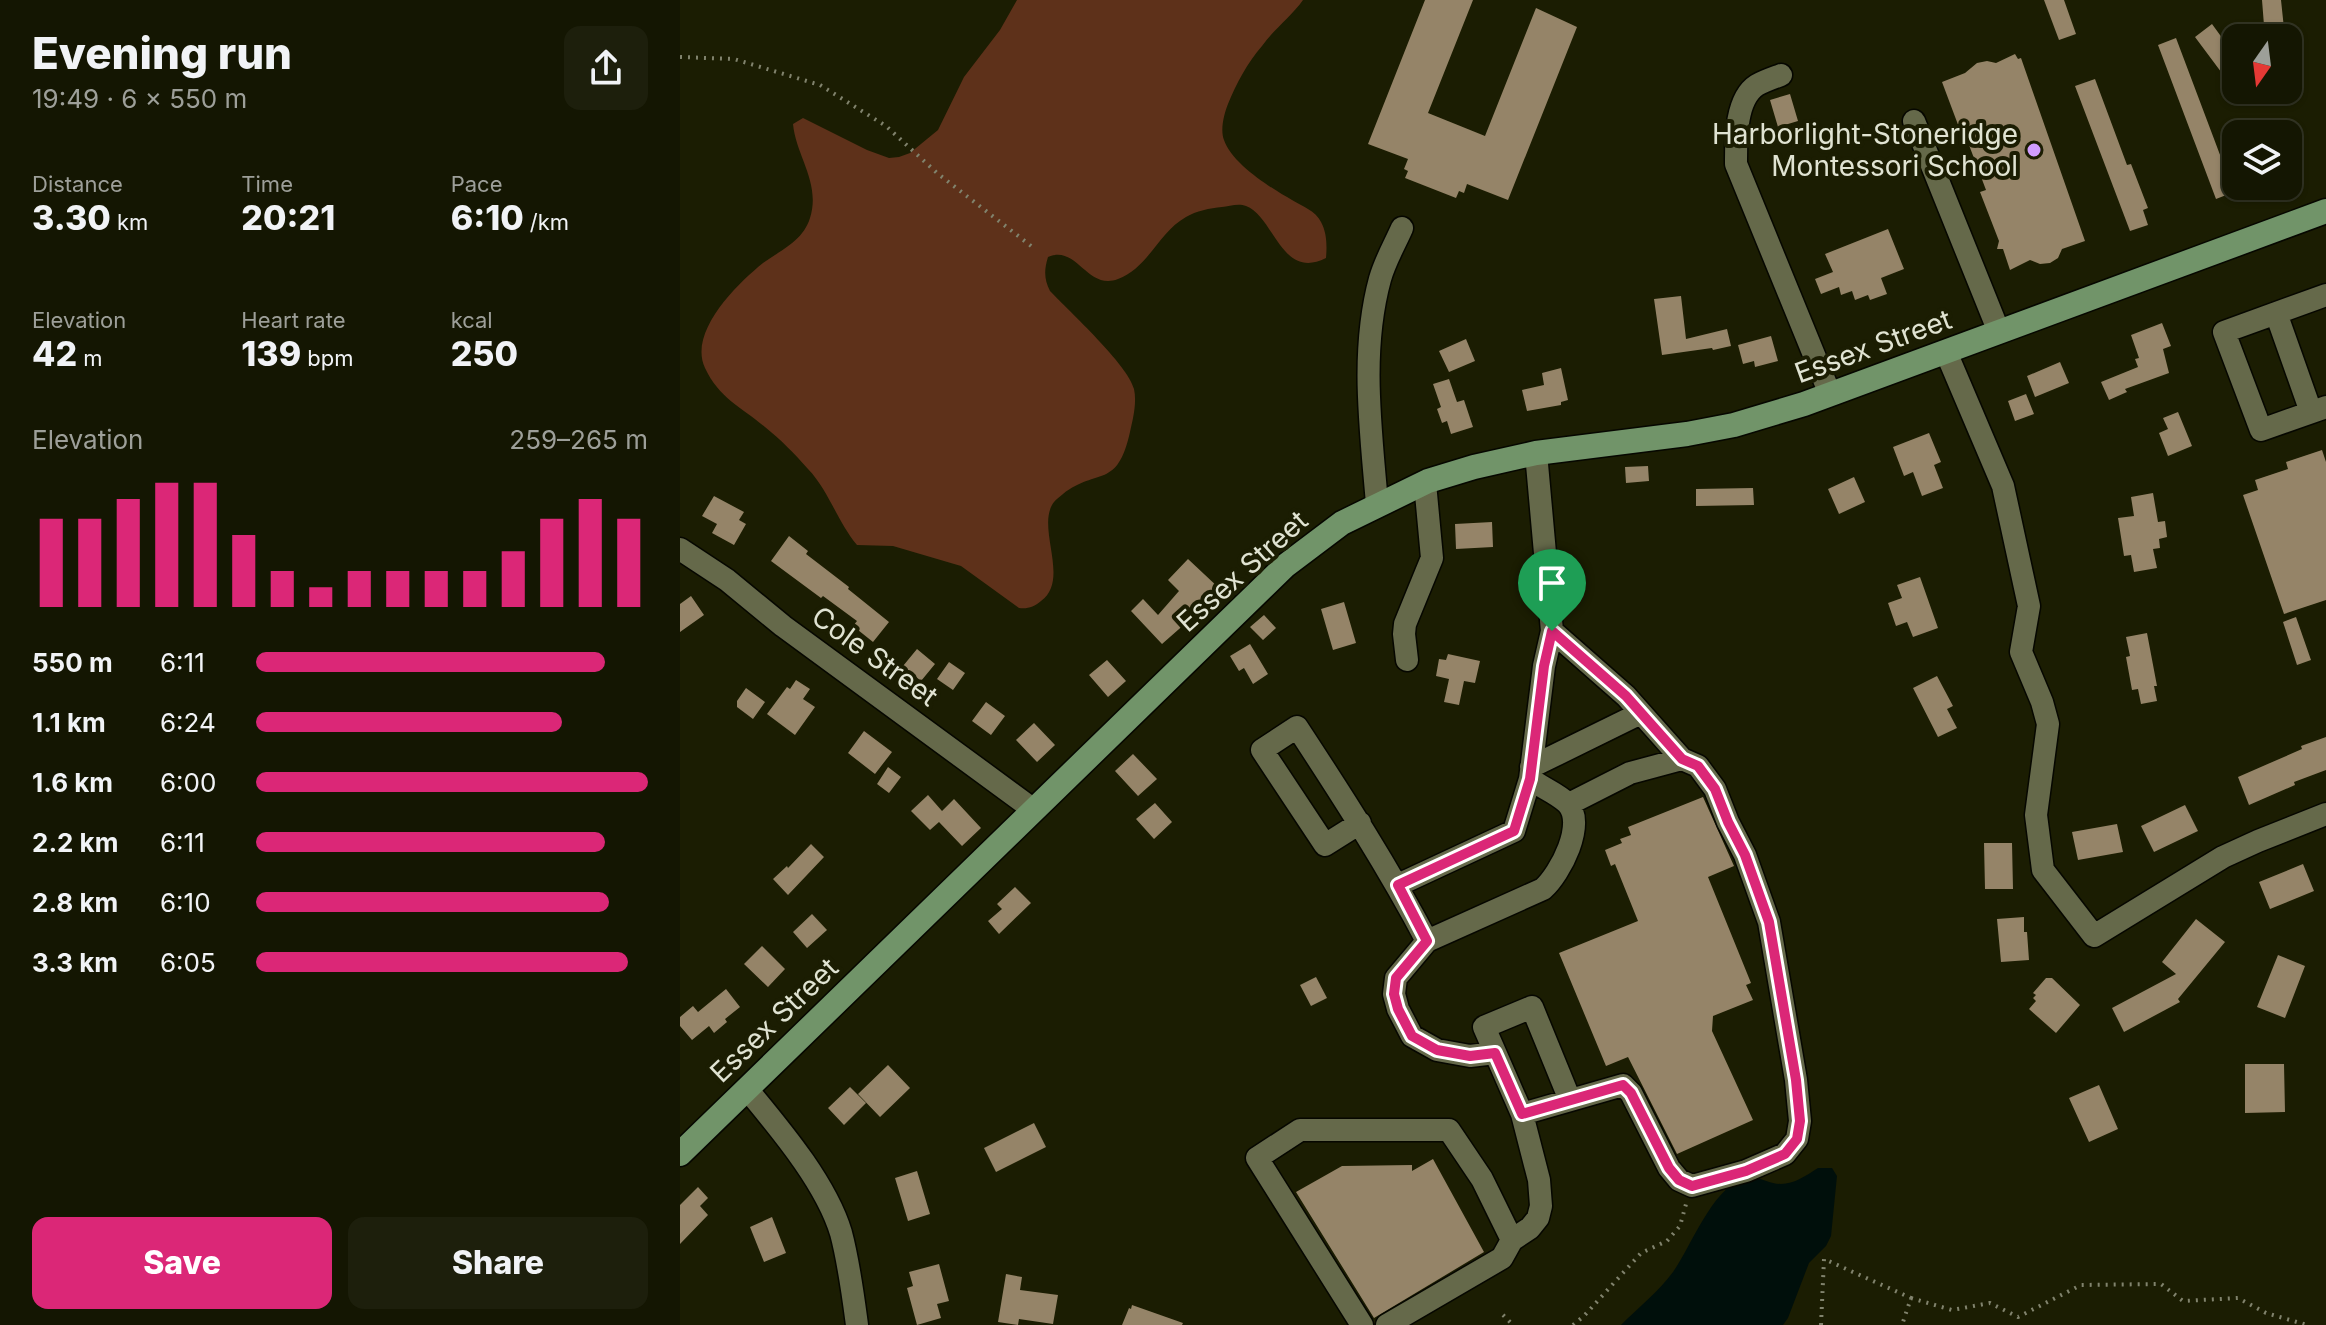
<!DOCTYPE html>
<meta charset="utf-8">
<style>
body{margin:0;font-family:Inter,sans-serif;background:#1d1f0c;color:#f1f3f6;height:100vh;display:flex;flex-direction:column;font-size:30px;white-space:nowrap}
*{box-sizing:border-box;margin:0}
p{font-size:26px;color:#9d9f99}
.icon{flex:none;width:44px;height:44px;fill:none;stroke:currentColor;stroke-width:2;stroke-linecap:round;stroke-linejoin:round}
.map{position:relative;flex:1;overflow:hidden}
.drawer{display:flex;flex-direction:column;background:#141602;width:680px}
.drawer>*{flex:none}
.needle{width:52px;rotate:194deg}
.buttons{position:absolute;left:1542px;top:24px;display:grid;gap:16px}
.buttons a{display:grid;place-items:center;width:80px;height:80px;border-radius:16px;background:#141602;box-shadow:0 2px 6px #0004,0 0 0 2px #333524;font-size:40px}
.pin{position:absolute;display:grid;place-items:center;width:68px;height:68px;color:#fff;margin:-82px -34px;border-radius:50% 50% 50% 0;rotate:-45deg;box-shadow:0 0 8px #0007}
.pin .icon{rotate:45deg}
.round{display:grid;place-items:center;flex:none;width:84px;height:84px;border-radius:16px;background:#1d1f0c}
.summary{display:flex;align-items:center;justify-content:space-between;height:136px;padding:0 32px}
h1{font-size:44px;font-weight:800;line-height:60px}
.metrics{display:grid;grid-template-columns:repeat(3,1fr);gap:12px;height:136px;padding:8px 32px}
.metrics div{display:grid;align-content:center}
.metrics b{font-size:34px;font-weight:800}
.metrics small{font-size:22px;font-weight:400}
.metrics p{font-size:22px}
.chart{height:224px;padding:16px 32px}
.chart p{display:flex;justify-content:space-between}
.chart svg{width:100%;height:144px;margin-top:8px;stroke:#db2777;stroke-width:6}
.button{display:flex;gap:16px;margin-top:auto;padding:16px 32px}
.button a{flex:1;height:92px;border-radius:16px;background:#db2777;color:#fff;font-size:32px;font-weight:800;line-height:92px;text-align:center}
.button a+a{background:#1d1f0c;color:#f1f3f6}
ul{padding:0 32px;list-style:none;font-size:26px}
li{display:grid;grid-template-columns:128px 96px 1fr;align-items:center;height:60px}
li i{height:20px;border-radius:10px;background:#db2777}
main{display:flex;flex:1;min-height:0}
.map>svg:first-child{display:block}
.green{fill:#5e311a}
.water{fill:#000f0b}
.building{fill:#958468}
.lines{fill:none;stroke-linecap:round;stroke-linejoin:round}
.minor-casing{stroke:#060700;stroke-width:25}
.major-casing{stroke:#060700;stroke-width:27}
.path{stroke:#81836d;stroke-width:4;stroke-dasharray:2 6;stroke-linecap:butt}
.minor{stroke:#65694a;stroke-width:22}
.major{stroke:#719469;stroke-width:24}
.route-casing{stroke:#fff;stroke-width:16}
.route{stroke:#db2777;stroke-width:10}
.poi-dot{fill:#d19dfe;stroke:#1b1d02;stroke-width:3}
.labels{text-anchor:middle;stroke-width:8;stroke-linejoin:round;paint-order:stroke}
.poi-label{font-size:28px;fill:#e0e3d2;stroke:#1b1d02;text-anchor:end}
.street-label{font-size:28px;fill:#e0e3d2;stroke:#1b1d02}
</style>
<main>
<section class="drawer">
<div class="summary"><div><h1>Evening run</h1><p>19:49 · 6 × 550 m</p></div><a class="round"><svg class="icon" aria-label="share" viewBox="0 0 24 24"><path d="M12 15V3M7 8l5-5 5 5M5 13v7h14v-7"/></svg></a></div>
<div class="metrics">
<div><p>Distance</p><b>3.30<small> km</small></b></div>
<div><p>Time</p><b>20:21</b></div>
<div><p>Pace</p><b>6:10<small> /km</small></b></div>
</div>
<div class="metrics">
<div><p>Elevation</p><b>42<small> m</small></b></div>
<div><p>Heart rate</p><b>139<small> bpm</small></b></div>
<div><p>kcal</p><b>250</b></div>
</div>
<div class="chart"><p><span>Elevation</span>259–265 m</p>
<svg viewBox="0 0 160 44" preserveAspectRatio="none"><path d="M5 44V17M15 44V17M25 44V11M35 44V6M45 44V6M55 44V22M65 44V33M75 44V38M85 44V33M95 44V33M105 44V33M115 44V33M125 44V27M135 44V17M145 44V11M155 44V17"/></svg>
</div>
<ul>
<li><b>550 m</b>6:11<i style="width:89%"></i></li>
<li><b>1.1 km</b>6:24<i style="width:78%"></i></li>
<li><b>1.6 km</b>6:00<i style="width:100%"></i></li>
<li><b>2.2 km</b>6:11<i style="width:89%"></i></li>
<li><b>2.8 km</b>6:10<i style="width:90%"></i></li>
<li><b>3.3 km</b>6:05<i style="width:95%"></i></li>
</ul>
<div class="button"><a>Save</a><a>Share</a></div>
</section>
<div class="map">
<svg width="1646" height="1325" viewBox="0 0 1646 1325">
<rect width="100%" height="100%" fill="#1b1d02"/>
<path class="green" d="M337,0h286c-12,17 -29,29 -41,46 -14,16 -26,38 -34,58 -4,10 -8,26 -4,36 8,24 47,48 68,60 10,6 24,11 29,22 6,11 6,24 5,36 -45,23 -52,-42 -80,-52 -7,-3 -17,0 -24,1 -12,1 -26,4 -36,10 -27,15 -38,51 -68,62 -31,12 -41,-35 -70,-22 -4,13 -4,22 2,34 20,21 78,74 84,98 3,14 -1,30 -4,43 -13,58 -32,35 -67,62 -3,3 -7,5 -9,8 -19,25 17,77 -13,99 -7,6 -13,8 -22,7l-58,-42 -68,-20 -36,-1c-20,-24 -28,-54 -49,-76 -13,-15 -28,-30 -43,-42 -24,-20 -46,-29 -60,-59 -17,-36 32,-84 58,-105 18,-13 40,-22 47,-45 11,-35 -14,-62 -17,-94l10,-6 64,32 22,8 10,-1 11,-4 28,-23 26,-53 36,-47z"/>
<path class="water" d="M1138,1168h14l5,8 -6,60 -5,10 -17,17 -21,55 -5,7h-162c17,-17 38,-34 52,-53 19,-27 38,-81 70,-94 10,-4 20,3 30,5 17,4 31,-6 45,-15z"/>
<path class="building" d="M745,0h48l-45,113 57,23 51,-128 41,19 -69,173 -41,-16 -3,9 -5,-2 -3,7 -51,-20 3,-7 -4,-2 4,-10 -40,-15z
M1364,0h20l12,34 -17,6z
M1582,0h19l4,38h-20z
M1532,24l24,33v35l-41,-55z
M1496,38l58,154 -18,7 -58,-154z
M1335,54l3,5 3,-1 64,183 -23,8 -4,9 -8,5 -10,1 -10,-4 -20,10 -7,-21h-6l2,-8 -19,-49 6,-2 -17,-45 -3,1 -24,-64 23,-9 12,-10 10,-2 9,2z
M1415,79l32,86 4,-1 17,44 -5,2 5,15 -18,6 -55,-145z
M1110,94l8,27 -20,6 -8,-27z
M1208,229l16,40 -23,9 6,16 -17,6 -2,-5 -13,5 -3,-9 -11,4 -2,-8 -18,7 -6,-15 18,-7 -8,-18z
M1001,296l5,43 41,-10 4,17 -18,4 -1,-2 -50,7 -8,-56z
M1482,323l9,23 -8,3 6,24 -44,16 2,3 -18,8 -8,-18 37,-15 -3,-8 4,-1 -8,-23z
M1091,336l7,25 -23,6 -1,-6 -11,3 -5,-19z
M786,339l9,22 -26,11 -10,-21z
M1380,362l9,21 -34,14 -8,-21z
M881,368l7,32 -7,2v3l-34,6 -5,-21 22,-5 -2,-12z
M769,379l8,23 7,-2 9,27 -22,7 -4,-13 -5,2 -5,-14 4,-2 -8,-23z
M1346,394l8,20 -19,7 -7,-20z
M1498,412l14,34 -24,10 -9,-23 9,-4 -5,-11z
M1249,433l12,29 -7,3 9,23 -21,8 -9,-24 -9,4 -11,-29z
M1642,450l4,12v138l-42,14 -41,-119 15,-5 -3,-10 33,-11 -2,-7z
M968,466l1,15 -23,2 -1,-16z
M1174,477l11,25 -26,12 -11,-25z
M1073,488l1,17 -58,1v-17z
M1473,493l5,29 7,-1 2,16 -8,2 1,9 -7,1 4,19 -23,4 -3,-17 -7,1 -6,-38 16,-2 -3,-19z
M34,496l30,16 -5,8 7,4 -12,21 -22,-12 5,-9 -15,-8z
M812,522l1,25 -37,2 -1,-25z
M109,536l19,15 -2,3 43,33 -1,2 41,33 -16,20 -20,-16 4,-5 -34,-25 -2,2 -50,-37z
M508,559l32,30 -25,26 -33,29 -31,-33 12,-12 15,16 21,-24 -11,-11z
M1240,577l18,51 -25,9 -6,-15 -11,4 -8,-23 14,-5 -5,-13z
M11,596l13,19 -24,17v-28z
M664,602l12,41 -23,7 -12,-41z
M584,615l12,13 -13,12 -13,-13z
M1616,617l15,43 -14,5 -14,-43z
M1467,633l10,53h-3l3,15 -16,3 -3,-15 -6,1 -6,-33 4,-1 -4,-19z
M570,644l18,30 -15,10 -9,-16 -5,3 -9,-15z
M237,649l18,15 -14,17 -18,-15z
M768,654l32,7 -5,22 -11,-2 -5,24 -15,-3 5,-23 -13,-3 3,-17 7,1z
M427,660l19,21 -18,16 -19,-22z
M269,662l16,11 -12,17 -16,-11z
M1257,676l16,30 -6,3 10,19 -19,9 -25,-49z
M116,680l14,9 -7,10 12,8 -20,28 -28,-21 20,-27 3,2z
M66,688l19,14 -12,17 -16,-12v-6z
M306,702l19,14 -14,19 -19,-14z
M354,723l21,22 -18,17 -21,-22z
M184,731l28,21 -17,22 -27,-21z
M1646,737v33l-32,12 1,3 -46,20 -11,-28 64,-28 -1,-3z
M453,754l24,25 -19,17 -23,-25z
M208,767l13,10 -12,16 -12,-9z
M248,795l14,16 12,-12 27,29 -19,18 -23,-24 -9,8 -19,-19z
M1023,797l31,69 -26,11 43,106 -5,2 7,15 -40,16 -1,15 41,89 -76,34 -49,-97 -22,9 -47,-113 79,-32 -23,-57 -4,2 -6,-16 17,-7 -2,-4 11,-4 -3,-8z
M475,803l17,19 -18,17 -18,-20z
M1505,805l13,26 -44,21 -13,-26z
M1437,824l6,28 -45,8 -6,-28z
M1304,843h28l1,46h-28z
M131,844l13,13 -36,38 -15,-16 14,-13 1,2z
M1623,864l11,27 -44,18 -11,-27z
M335,887l16,16 -32,31 -11,-13 14,-12 -5,-5z
M132,914l15,16 -20,18 -14,-16z
M1344,917v15h3l2,28 -28,2 -4,-43z
M1516,919l29,23 -47,57 2,3 -56,30 -12,-24 64,-34 -14,-12z
M82,946l23,23 -17,18 -24,-23z
M1598,955l27,11 -20,52 -28,-11z
M636,977l11,21 -16,8 -11,-21z
M1366,978h6l28,27 -24,28 -27,-24 7,-8 -3,-3 3,-3 -3,-2z
M46,989l14,18 -15,12 2,3 -13,11 -5,-7 -17,14 -12,-14v-9l13,-11 5,6z
M1565,1064h39l1,48 -40,1z
M208,1065l22,23 -30,29 -22,-23z
M1419,1085l19,44 -29,13 -20,-44z
M170,1087l16,16 -22,22 -16,-17z
M354,1123l12,24 -50,25 -12,-24z
M753,1159l51,93 -110,66 -78,-126 46,-26 70,-1v6z
M237,1171l13,43 -22,7 -13,-43z
M18,1187l10,11 -8,8 8,9 -28,29v-39z
M92,1217l14,36 -22,9 -14,-35z
M259,1264l10,37 -12,3 4,14 -24,7 -10,-37 6,-2 -4,-14z
M326,1274l16,3 -2,13 38,5 -5,29 -34,-5 -1,6 -20,-3z
M452,1305l51,18 -1,2h-60l7,-17 2,1z"/>
<g class="lines">
<g class="minor-casing">
<path id="minor" d="M1101,75c-8,3 -17,6 -24,10 -22,14 -21,56 -21,79l94,230
M1234,121l85,211
M1646,295l-102,37 37,98 65,-23
M1596,313l35,99
M1266,352l57,134 26,120 -8,46 21,50 6,22 -12,91 7,55 51,66 129,-79 35,-16 68,-27
M697,504c-6,-74 -17,-152 3,-225 5,-18 15,-35 22,-51
M0,549l47,31 56,46 251,184
M727,660l-3,-26 1,-10 27,-66 -7,-75
M851,767l110,-54
M889,804l61,-31 52,-14
M680,823l-35,22 -63,-95 35,-23c46,70 91,140 130,214
M718,885l116,-54 16,-52 14,-113 8,-35 -16,-178
M815,1053l-25,3 -33,-6 -25,-14 -14,-27 -4,-15 2,-16 31,-37 116,-52c17,-15 44,-66 24,-86 -9,-9 -26,-16 -37,-24
M67,1089c33,40 79,94 94,144 8,30 12,62 16,92
M842,1114l101,-29 8,8 38,75 10,12 13,6 54,-15 39,-17 12,-15 3,-18 -4,-41 -27,-158 -24,-67 -17,-33 -13,-33 -17,-23 -16,-7 -56,-63 -74,-65
M682,1325l-105,-167 43,-28h149l33,49 30,61
M707,1325l115,-67 10,-18 18,-12 8,-10 3,-12 -2,-26 -17,-66 -38,-87 48,-20 38,93"/>
</g>
<g class="major-casing">
<path id="major" d="M0,1154l605,-588 57,-43 86,-42 46,-14 62,-14 151,-19 47,-9 70,-21 522,-193"/>
</g>
<path class="path" d="M0,57l54,2 86,26 66,41 51,47 98,76
M1231,1298l41,12 38,-7 28,14 63,-32 80,-1 22,17 55,-3 28,15 41,12
M823,1315l10,10
M893,1325l11,-9 57,-63 26,-12 13,-15 6,-22
M1141,1325l3,-66 87,39 -9,27"/>
<use href="#minor" class="minor"/>
<use href="#major" class="major"/>
</g>
<g class="lines">
<g class="route-casing">
<path id="route" d="M872,631l74,65 56,63 16,7 17,23 13,33 17,33 24,67 27,158 4,41 -3,18 -12,15 -39,17 -54,15 -13,-6 -10,-12 -38,-75 -8,-8 -101,29 -27,-61 -25,3 -33,-6 -25,-14 -14,-27 -4,-15 2,-16 31,-37 -29,-56 116,-54 16,-52 14,-113z"/>
</g>
<use href="#route" class="route"/>
</g>
<circle class="poi-dot" cx="1354" cy="150" r="8"/>
<g class="labels">
<g class="poi-label">
<text x="1338" y="144">Harborlight-Stoneridge<tspan x="1338" dy="32">Montessori School</tspan></text>
</g>
<g class="street-label">
<text transform="translate(1193 346) rotate(-20)" y="10">Essex Street</text>
<text transform="translate(562 571) rotate(-42)" y="10">Essex Street</text>
<text transform="translate(195 656) rotate(36)" y="10">Cole Street</text>
<text transform="translate(94 1020) rotate(-44)" y="10">Essex Street</text>
</g>
</g>
</svg>
<div class="buttons">
<a><svg class="needle" viewBox="-14 -14 28 28"><path d="M0-13l5 13h-10z" fill="#e53935"/><path d="M0 13l5-13h-10z" fill="#9d9f99"/></svg></a>
<a><svg class="icon" aria-label="layers" viewBox="0 0 24 24"><path d="M12 4l9 5-9 5-9-5zM3 14l9 5 9-5"/></svg></a>
</div>
<div class="pin" style="left:872px;top:631px;background:#1e9e55"><svg class="icon" aria-label="arrive" viewBox="0 0 24 24"><path d="M6 21V4h12l-3 4 3 4H6"/></svg></div>
</div>
</main>
